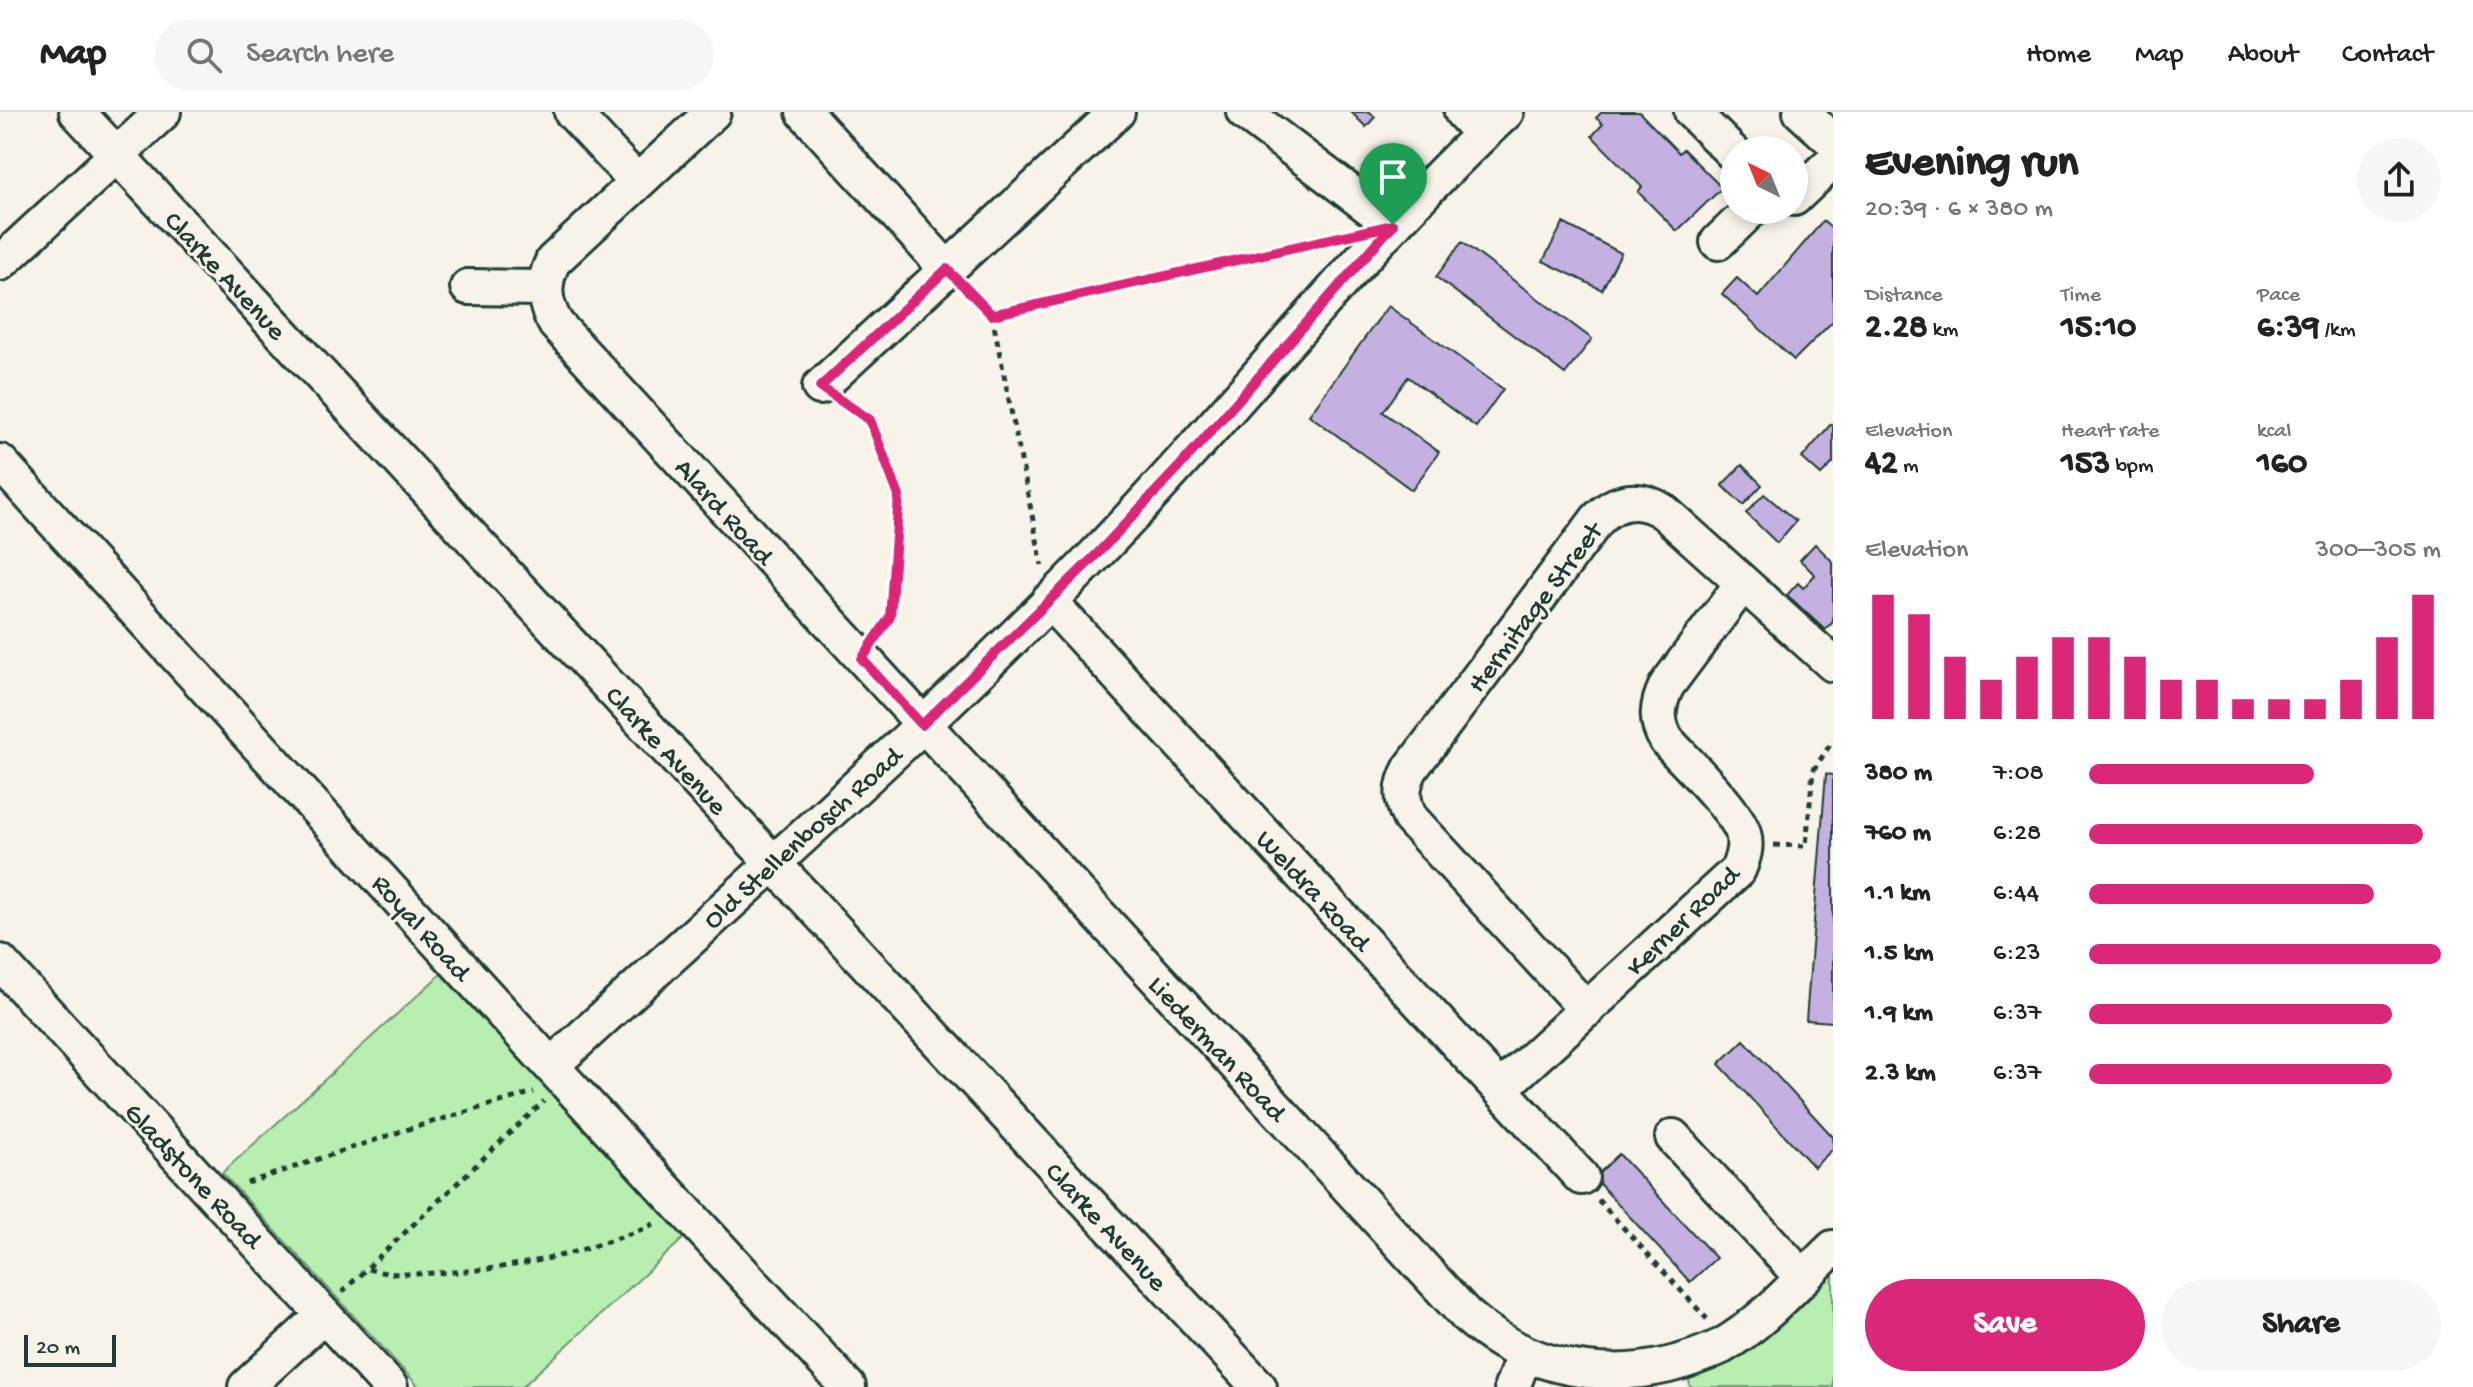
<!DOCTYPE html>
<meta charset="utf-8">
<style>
body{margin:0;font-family:"Gochi Hand",sans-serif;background:#f6f6f6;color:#222;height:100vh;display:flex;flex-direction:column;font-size:30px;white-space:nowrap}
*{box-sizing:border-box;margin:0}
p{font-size:26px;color:#767676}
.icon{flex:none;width:44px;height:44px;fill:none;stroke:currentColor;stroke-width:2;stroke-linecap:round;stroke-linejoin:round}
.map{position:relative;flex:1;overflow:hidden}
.drawer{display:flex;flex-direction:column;background:#fff;width:640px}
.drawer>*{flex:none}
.needle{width:52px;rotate:317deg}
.tools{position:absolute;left:1720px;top:24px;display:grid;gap:16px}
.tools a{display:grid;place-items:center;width:88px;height:88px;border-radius:50%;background:#fff;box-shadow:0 4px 12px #0003;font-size:40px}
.scale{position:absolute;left:24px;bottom:20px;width:92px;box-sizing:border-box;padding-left:8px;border:4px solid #1f3d34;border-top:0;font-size:22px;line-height:28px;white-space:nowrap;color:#1f3d34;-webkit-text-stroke:6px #f7f3e8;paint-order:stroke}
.pin{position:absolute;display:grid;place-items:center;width:68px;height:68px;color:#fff;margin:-82px -34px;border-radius:50% 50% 50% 0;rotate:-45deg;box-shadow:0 0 8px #0007}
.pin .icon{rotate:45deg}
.round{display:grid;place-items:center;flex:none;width:84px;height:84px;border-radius:42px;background:#f6f6f6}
.head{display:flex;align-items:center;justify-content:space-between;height:136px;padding:0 32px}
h1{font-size:44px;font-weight:800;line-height:60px}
.stats{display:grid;grid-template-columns:repeat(3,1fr);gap:12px;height:136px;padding:8px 32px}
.stats div{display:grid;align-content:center}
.stats b{font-size:34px;font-weight:800}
.stats small{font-size:22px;font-weight:400}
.stats p{font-size:22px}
.chart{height:224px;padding:16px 32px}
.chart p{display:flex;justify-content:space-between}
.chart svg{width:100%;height:144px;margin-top:8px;stroke:#db2777;stroke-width:6}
.action{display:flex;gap:16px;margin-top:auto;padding:16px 32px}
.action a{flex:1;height:92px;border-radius:48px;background:#db2777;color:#fff;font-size:32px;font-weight:800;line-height:92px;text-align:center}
.action a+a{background:#f6f6f6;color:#222}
ul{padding:0 32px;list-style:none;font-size:26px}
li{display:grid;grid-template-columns:128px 96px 1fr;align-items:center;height:60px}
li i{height:20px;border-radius:10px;background:#db2777}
header{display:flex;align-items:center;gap:48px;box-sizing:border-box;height:112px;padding:0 40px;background:#fff;border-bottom:2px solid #e0e0e0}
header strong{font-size:38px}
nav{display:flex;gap:44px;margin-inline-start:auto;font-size:28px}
.search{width:560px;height:72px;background:#f6f6f6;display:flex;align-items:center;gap:20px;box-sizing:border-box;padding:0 28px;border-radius:44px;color:#767676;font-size:30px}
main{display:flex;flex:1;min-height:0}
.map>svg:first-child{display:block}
.green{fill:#b8eeb0;stroke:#6c9672;stroke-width:2}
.building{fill:#c4b1e1;stroke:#1f3d34;stroke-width:2}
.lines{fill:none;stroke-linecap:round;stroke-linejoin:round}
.minor-casing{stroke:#1f3d34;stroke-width:40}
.path{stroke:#1f3d34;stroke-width:5;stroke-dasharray:6 6;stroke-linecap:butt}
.minor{stroke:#f7f3e8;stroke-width:34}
.route-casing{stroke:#fff;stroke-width:16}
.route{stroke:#db2777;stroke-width:10}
.labels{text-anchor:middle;stroke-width:6;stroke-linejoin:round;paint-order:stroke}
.street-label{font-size:28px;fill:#1f3d34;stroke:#f7f3e8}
</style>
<header>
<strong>Map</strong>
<div class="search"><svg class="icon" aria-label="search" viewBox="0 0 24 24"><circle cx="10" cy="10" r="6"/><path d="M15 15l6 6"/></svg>Search here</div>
<nav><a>Home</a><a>Map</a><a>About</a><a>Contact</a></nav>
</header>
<main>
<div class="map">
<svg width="1833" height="1275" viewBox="0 0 1833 1275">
<rect width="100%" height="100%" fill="#f7f3e8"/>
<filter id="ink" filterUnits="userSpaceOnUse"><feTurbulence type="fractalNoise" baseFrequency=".0125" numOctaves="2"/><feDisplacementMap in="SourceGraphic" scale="16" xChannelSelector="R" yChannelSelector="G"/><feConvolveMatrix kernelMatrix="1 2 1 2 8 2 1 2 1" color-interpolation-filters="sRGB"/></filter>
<g filter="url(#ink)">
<path class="green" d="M441,862l244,263 -163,150h-103l-197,-214z
M1833,1160v115h-143l-1,-8 39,-16 31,-22z"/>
<path class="building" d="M1351,0h19l5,5 -9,10z
M1602,0h37l40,41 4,-4 39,39 -45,43 -39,-39 4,-5 -50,-51 11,-12 -7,-6z
M1823,109l10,9v91l-39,39 -72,-66 15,-16 21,19z
M1563,111l58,30 -19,37 -59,-29z
M1462,130l130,97 -27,35 -129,-97z
M1388,194l115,83 -27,38 -68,-50 -25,35 56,40 -27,38 -103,-75z
M1831,312l2,2v37l-12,12 -19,-17z
M1742,353l20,20 -19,20 -21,-20z
M1764,382l32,27 -19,22 -31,-30z
M1815,432l18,18v60l-8,8 -38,-35 11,-12 5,5 12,-13 -15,-15z
M1826,662l7,1v247l-27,-2z
M1744,928l89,97v12l-19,18 -95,-103z
M1619,1042l97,104 -26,24 -96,-104z"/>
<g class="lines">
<g class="minor-casing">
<path id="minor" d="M77,0l1182,1275
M572,0l65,70
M713,0l-160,149c-11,23 -10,41 3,63l910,991c73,65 169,72 256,31 42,-24 76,-65 111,-98
M804,0l143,157
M1244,0l149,113
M1462,0l20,22
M1692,0l42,42
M1801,0l32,29
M1794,86l39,-37
M1718,130l33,-32
M0,151l163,-151
M468,175l76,1
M820,275l297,-275
M0,350l551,604 297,321
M1049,489l532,576
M0,850l390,425
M1587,898l-177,-192c-9,-18 -9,-32 1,-50l186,-248c19,-21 43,-24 67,-8l169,152
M551,954c184,-170 375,-335 549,-516 138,-143 260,-303 406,-438
M1500,977l238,-219c5,-12 9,-24 5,-37 -6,-22 -58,-72 -76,-92 -12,-20 -10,-36 0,-56l76,-102
M1673,1025l129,140
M246,1275l78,-72
M1512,1275l12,-31"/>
</g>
<path class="path" d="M967,178l25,25 346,-79
M992,203l50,250
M847,293l23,15 29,76 -9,121 -9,14
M1774,733l32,1 7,-75 20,-31
M247,1071l158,-53 129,-38
M1598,1088l109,119
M368,1157c23,7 44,5 68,4 76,-3 148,-19 218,-49
M342,1180l202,-191"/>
<use href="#minor" class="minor"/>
</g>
</g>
<g class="lines" filter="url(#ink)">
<g class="route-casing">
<path id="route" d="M1393,113l-215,243 -80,85 -176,172 -60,-66 28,-42 9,-121 -29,-76 -50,-33 127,-118 45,46z"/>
</g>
<use href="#route" class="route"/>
</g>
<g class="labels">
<g class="street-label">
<text transform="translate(227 162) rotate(47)" y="10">Clarke Avenue</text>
<text transform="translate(726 398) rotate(48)" y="10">Alard Road</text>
<text transform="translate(1533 494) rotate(-53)" y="10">Hermitage Street</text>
<text transform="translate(668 637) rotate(47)" y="10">Clarke Avenue</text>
<text transform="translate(801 724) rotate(-42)" y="10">Old Stellenbosch Road</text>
<text transform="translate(1315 777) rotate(47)" y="10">Weldra Road</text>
<text transform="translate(1681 807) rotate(-44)" y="10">Kerner Road</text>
<text transform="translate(423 814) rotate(48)" y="10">Royal Road</text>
<text transform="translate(1219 935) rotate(47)" y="10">Liederman Road</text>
<text transform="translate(195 1062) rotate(47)" y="10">Gladstone Road</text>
<text transform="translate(1108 1113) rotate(47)" y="10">Clarke Avenue</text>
</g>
</g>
</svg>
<div class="tools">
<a><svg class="needle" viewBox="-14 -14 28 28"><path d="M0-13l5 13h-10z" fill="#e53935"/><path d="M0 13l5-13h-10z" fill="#767676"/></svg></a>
</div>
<div class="scale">20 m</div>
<div class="pin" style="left:1393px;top:113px;background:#1e9e55"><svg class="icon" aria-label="arrive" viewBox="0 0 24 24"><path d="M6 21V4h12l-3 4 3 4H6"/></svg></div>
</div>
<section class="drawer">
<div class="head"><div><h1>Evening run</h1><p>20:39 · 6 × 380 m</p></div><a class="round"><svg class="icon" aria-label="share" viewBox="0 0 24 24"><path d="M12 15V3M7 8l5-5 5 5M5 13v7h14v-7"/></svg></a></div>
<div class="stats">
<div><p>Distance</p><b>2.28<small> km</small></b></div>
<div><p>Time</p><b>15:10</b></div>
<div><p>Pace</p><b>6:39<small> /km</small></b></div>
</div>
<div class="stats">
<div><p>Elevation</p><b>42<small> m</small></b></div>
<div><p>Heart rate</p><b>153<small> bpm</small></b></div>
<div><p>kcal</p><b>160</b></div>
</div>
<div class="chart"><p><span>Elevation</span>300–305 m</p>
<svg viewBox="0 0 160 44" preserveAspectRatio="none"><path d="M5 44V6M15 44V12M25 44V25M35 44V32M45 44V25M55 44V19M65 44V19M75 44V25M85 44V32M95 44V32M105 44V38M115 44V38M125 44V38M135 44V32M145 44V19M155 44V6"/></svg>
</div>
<ul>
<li><b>380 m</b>7:08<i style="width:64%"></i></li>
<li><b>760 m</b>6:28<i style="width:95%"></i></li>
<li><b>1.1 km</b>6:44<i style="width:81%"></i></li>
<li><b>1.5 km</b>6:23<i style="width:100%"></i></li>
<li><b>1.9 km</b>6:37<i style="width:86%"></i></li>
<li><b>2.3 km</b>6:37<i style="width:86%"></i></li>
</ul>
<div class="action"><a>Save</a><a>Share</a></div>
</section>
</main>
